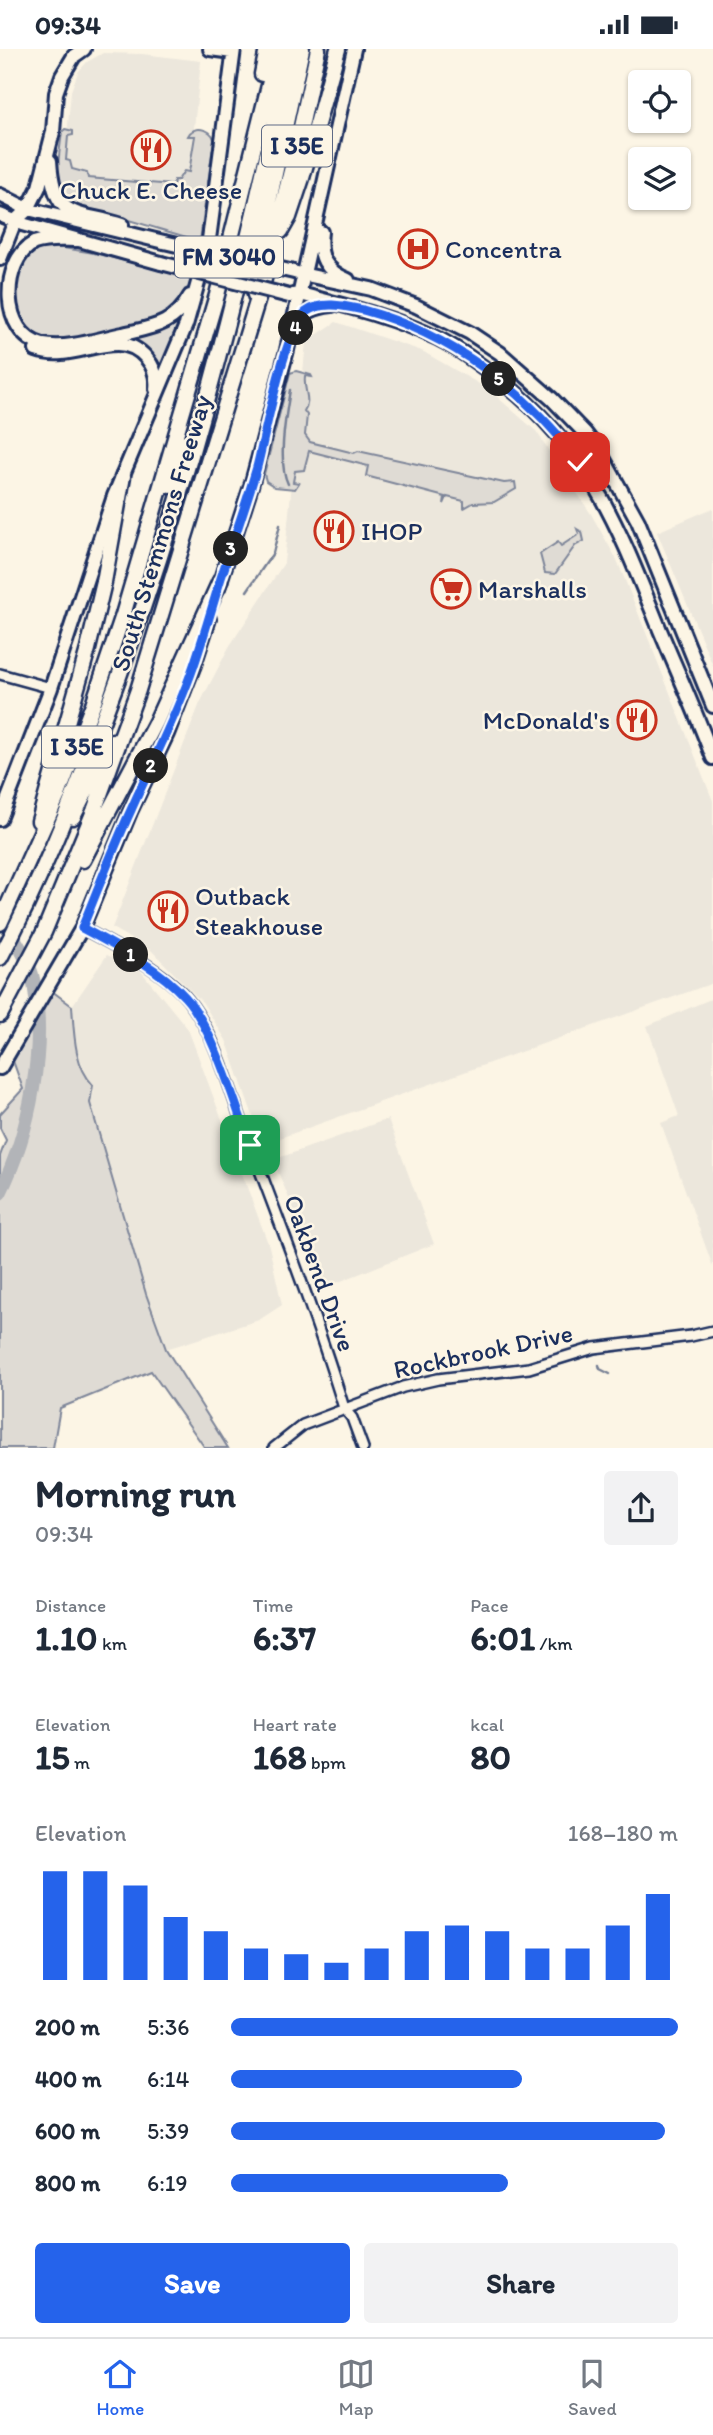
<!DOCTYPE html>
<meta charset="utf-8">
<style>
body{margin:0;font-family:Itim,sans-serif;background:#f2f2f3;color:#1f2937;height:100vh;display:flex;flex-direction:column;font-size:26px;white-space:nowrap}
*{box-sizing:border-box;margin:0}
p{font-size:23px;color:#747a83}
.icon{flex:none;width:38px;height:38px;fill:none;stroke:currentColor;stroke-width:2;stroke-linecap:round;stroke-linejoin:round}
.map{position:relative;height:1399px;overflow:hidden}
.side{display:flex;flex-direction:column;background:#fff;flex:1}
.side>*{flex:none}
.tools{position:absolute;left:628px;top:21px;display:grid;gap:14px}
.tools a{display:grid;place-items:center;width:63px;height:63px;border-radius:7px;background:#fff;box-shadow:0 2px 5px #0004;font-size:35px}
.pin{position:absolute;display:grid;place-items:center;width:60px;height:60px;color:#fff;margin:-30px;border-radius:14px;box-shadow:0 4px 10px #0006}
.km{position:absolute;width:35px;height:35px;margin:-18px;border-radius:50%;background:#222;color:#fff;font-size:19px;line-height:35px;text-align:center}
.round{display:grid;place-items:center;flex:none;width:74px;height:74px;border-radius:7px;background:#f2f2f3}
.head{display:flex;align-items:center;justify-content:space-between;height:119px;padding:0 35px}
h1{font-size:38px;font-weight:700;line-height:52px}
.metrics{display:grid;grid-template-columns:repeat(3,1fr);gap:10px;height:119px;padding:7px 35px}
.metrics div{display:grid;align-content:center}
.metrics b{font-size:35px;font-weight:700}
.metrics small{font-size:19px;font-weight:400}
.metrics p{font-size:19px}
.chart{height:196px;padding:14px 35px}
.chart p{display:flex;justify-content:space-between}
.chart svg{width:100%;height:126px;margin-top:7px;stroke:#2563eb;stroke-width:6}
.action{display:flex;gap:14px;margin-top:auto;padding:14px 35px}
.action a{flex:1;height:80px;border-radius:7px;background:#2563eb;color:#fff;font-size:28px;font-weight:700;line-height:80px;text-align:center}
.action a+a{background:#f2f2f3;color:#1f2937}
ul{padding:0 35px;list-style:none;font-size:23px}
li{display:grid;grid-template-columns:112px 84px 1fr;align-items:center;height:52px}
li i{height:18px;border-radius:9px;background:#2563eb}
.status{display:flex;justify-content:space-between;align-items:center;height:49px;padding:0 35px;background:#fff;direction:ltr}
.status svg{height:19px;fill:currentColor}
.tab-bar{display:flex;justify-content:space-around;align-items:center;height:98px;border-top:2px solid #e0e1e3;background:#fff;font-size:19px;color:#747a83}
.tab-bar a{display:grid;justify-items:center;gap:4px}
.tab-bar .active{color:#2563eb}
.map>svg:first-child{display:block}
.built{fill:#ece7dc}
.green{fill:#dfdbd4;stroke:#7d8599;stroke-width:2}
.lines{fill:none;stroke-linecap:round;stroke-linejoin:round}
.stream{stroke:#767f94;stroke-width:2.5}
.river{stroke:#b2b4b8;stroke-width:14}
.minor-casing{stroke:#1b2f5e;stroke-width:14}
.major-casing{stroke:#1b2f5e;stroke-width:18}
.highway-casing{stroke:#1b2f5e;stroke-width:19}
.minor{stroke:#fcf5e5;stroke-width:9}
.major{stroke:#fcf5e5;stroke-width:12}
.highway{stroke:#fcf5e5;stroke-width:14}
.major-bridge-casing{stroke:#1b2f5e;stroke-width:18;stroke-linecap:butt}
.major-bridge{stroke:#fcf5e5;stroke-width:12}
.route-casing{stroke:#fff;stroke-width:14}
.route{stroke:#2563eb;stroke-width:9}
.labels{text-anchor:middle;stroke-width:5;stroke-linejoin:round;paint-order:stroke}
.shield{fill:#fcf5e5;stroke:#5e6a86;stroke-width:2}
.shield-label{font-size:24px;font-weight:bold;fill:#1b2f5e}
.poi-label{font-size:26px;fill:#1b2f5e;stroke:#fcf5e5;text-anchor:start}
.street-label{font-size:26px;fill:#1b2f5e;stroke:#fcf5e5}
</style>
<div class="status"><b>09:34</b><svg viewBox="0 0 49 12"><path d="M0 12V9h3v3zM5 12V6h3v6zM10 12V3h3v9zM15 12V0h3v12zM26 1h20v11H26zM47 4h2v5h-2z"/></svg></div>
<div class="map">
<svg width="713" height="1399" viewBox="0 0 713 1399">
<rect width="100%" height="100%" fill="#fcf5e5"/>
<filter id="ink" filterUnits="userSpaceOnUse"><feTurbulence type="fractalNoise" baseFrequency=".0143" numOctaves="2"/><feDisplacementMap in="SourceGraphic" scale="14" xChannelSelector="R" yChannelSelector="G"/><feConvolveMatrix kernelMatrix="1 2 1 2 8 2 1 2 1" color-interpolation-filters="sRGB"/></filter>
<g filter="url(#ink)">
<path class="built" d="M103,4l39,1 59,7 -13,124 -103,-6 -21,-10 7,-78 7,-19 9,-10z
M336,273l86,29 66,38 48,42 55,83 26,46 96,241v182l-450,161 -37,-104 -23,-37 -51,-52 -40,-23 88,-225 29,-56 55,-84 22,-221z
M713,459v158l-56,-134z
M107,906l33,15 48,59 81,217 13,59 -23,15 -93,29 -20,-55 -56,-191 4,-11 -19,-45 -3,-41z
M713,949v269l-52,-144 18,-7 -32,-90z
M388,1070l46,125 -108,43 -53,-127z"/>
<path class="green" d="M65,80l8,2v4l-5,1 -2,24 4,1 2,8 15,4 1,5 85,7 1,-5h4l6,-9 5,1 6,-36h-7c5,-11 23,-8 26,3l-14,102 -133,-39c-14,-25 -8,-43 -5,-70z
M51,197l43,7 98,25c-4,12 -8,24 -19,32 -23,16 -116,42 -141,27 -20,-12 -20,-39 -23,-59l21,-27z
M180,269v6l-19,46 -3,1 -6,-12 -51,-17z
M296,322l15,4 1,2 -7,-1c-2,15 7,23 -1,35l3,4 -2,20 5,7 44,11 4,-2 123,27 23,5 11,-1 1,7 -22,13 -21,1 -9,5v-7l-17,-4 -3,7 1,-7 -79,-21 2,-10 -59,-15 -5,19 -9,1 -2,11 6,1 -4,6 -20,-2 -9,-6 -2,-7 26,-101z
M577,480l5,3 2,9 -9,5 -20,28 -10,-1 -5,-19 18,-12 3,4 18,-12z
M52,942l20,15c2,27 2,59 21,79l-3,18 56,191 20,55 62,99h-23l-54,-77 -91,37 -7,40h-53v-292l6,-16 -6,-12v-14l23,-25 -11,-31z"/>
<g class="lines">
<path class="stream" d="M288,435c-11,-22 -2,-70 2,-94
M247,542l26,-38 7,-28
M599,1316l1,4 10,5"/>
<path class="river" d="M0,1144c30,-61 47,-147 33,-214 -4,-19 -16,-36 -26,-52"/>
<g class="minor-casing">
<path id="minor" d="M0,625l51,14
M82,879c32,17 83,43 106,72 27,34 42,90 57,131 35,92 70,183 99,277l8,10 11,30
M274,1399l29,-23 100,-38 35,-8 91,-11 65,-20 97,-12 22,-5"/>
</g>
<g class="major-casing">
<path id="major" d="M210,0l23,3
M50,112c4,60 24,49 72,64
M0,146l28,14 136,33
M0,166l22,9 139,39
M321,183c-3,24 4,39 27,48
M77,191c-14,0 -29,-2 -43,3 -34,18 -34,92 9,102 25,5 55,-6 80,-11 30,-7 51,-9 67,-38
M0,210l15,-38 13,-12 11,-22 14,-55 3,-39 6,-17 12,-20 10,-7
M297,224l74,16 45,17 54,27 30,20 52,46 33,34 16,21 37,67 75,185
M293,246l7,-1c46,12 93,23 137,44 22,11 42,26 62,41 92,72 119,147 161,251 18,43 37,85 53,128
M296,278c7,-16 19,-20 36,-22
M36,301c29,10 53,-6 81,-6 24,0 42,23 39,45
M218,539l33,-102 36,-136 67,-301
M0,770l51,-131 63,-192 72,-171 22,-78 26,-198
M0,1019l82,-140 48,-116 37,-78 27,-69 15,-46"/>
</g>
<g class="highway-casing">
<path id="highway" d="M262,25l5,-25
M281,182l8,-14 13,-39 36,-129
M255,246l-2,-20 49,-226
M170,437l16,-44
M73,768l39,-76
M39,772l49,-172 16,-67 19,-106
M83,811l73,-138 64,-141
M0,874l58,-128 35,-91 30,-89 94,-320 61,-246
M0,909c38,-71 68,-147 97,-223 87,-225 144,-451 193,-686
M0,966l44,-83 50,-121 44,-121 126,-411 30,-120 24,-110"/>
</g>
<use href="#minor" class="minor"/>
<use href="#major" class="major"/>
<use href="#highway" class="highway"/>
<g class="major-bridge-casing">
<path id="major-bridge" d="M164,193l130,30
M161,214l128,33"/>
</g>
<use href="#major-bridge" class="major-bridge"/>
</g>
</g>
<g class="lines" filter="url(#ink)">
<g class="route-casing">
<path id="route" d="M250,1096c-15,-40 -37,-118 -65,-148 -26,-29 -68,-50 -103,-69 16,-39 31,-79 49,-118 21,-48 46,-95 63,-145 10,-29 18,-58 27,-87 12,-37 25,-73 36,-111 8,-31 27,-137 49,-155 16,-12 39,-6 57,-2 88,24 162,80 217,152"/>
</g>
<use href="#route" class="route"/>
</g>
<defs>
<g id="restaurant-ring" transform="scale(2.0125)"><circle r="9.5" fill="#fcf5e5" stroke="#c8321e" stroke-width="1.5"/><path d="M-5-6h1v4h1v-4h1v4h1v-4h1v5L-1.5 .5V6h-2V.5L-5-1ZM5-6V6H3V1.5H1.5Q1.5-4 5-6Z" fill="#c8321e"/></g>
<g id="hospital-ring" transform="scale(2.0125)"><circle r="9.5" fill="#fcf5e5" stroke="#c8321e" stroke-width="1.5"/><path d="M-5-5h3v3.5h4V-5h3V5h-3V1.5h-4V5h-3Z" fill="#c8321e"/></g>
<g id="supermarket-ring" transform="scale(2.0125)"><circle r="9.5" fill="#fcf5e5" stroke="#c8321e" stroke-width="1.5"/><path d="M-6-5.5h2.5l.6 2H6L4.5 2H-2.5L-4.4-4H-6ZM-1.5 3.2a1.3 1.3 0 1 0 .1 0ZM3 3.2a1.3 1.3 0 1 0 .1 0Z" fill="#c8321e"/></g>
</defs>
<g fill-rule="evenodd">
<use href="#restaurant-ring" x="151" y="101"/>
<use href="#hospital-ring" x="418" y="200"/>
<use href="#restaurant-ring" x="334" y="482"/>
<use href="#supermarket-ring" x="451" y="540"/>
<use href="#restaurant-ring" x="637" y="671"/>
<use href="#restaurant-ring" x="168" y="862"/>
</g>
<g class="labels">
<g class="shield">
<rect x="262" y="76.5" width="70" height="41" rx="5"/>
<rect x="175" y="187.5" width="108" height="41" rx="5"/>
<rect x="42" y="677.5" width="70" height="41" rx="5"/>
</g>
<g class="shield-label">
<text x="297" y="105">I 35E</text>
<text x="229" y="216">FM 3040</text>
<text x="77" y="706">I 35E</text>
</g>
<g class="poi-label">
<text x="151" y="150" text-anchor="middle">Chuck E. Cheese</text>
<text x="445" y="209">Concentra</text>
<text x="361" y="491">IHOP</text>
<text x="478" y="549">Marshalls</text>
<text x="610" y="680" text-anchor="end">McDonald's</text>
<text x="195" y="856">Outback<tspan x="195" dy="30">Steakhouse</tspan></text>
</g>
<g class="street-label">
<text transform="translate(161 484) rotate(-73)" y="9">South Stemmons Freeway</text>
<text transform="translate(320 1224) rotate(70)" y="9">Oakbend Drive</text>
<text transform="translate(483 1302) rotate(-12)" y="9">Rockbrook Drive</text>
</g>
</g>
</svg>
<div class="tools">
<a><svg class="icon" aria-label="locate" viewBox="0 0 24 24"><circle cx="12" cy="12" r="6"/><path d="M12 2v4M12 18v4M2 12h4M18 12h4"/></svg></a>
<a><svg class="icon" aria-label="layers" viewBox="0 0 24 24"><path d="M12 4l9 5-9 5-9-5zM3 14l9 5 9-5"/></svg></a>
</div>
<div class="pin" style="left:250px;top:1096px;background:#1e9e55"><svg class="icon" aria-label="arrive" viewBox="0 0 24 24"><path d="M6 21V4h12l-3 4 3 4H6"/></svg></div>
<div class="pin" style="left:580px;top:413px;background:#d93025"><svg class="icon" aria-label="check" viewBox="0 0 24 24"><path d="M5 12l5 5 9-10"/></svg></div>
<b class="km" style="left:131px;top:906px">1</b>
<b class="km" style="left:151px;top:717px">2</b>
<b class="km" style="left:231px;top:500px">3</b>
<b class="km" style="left:296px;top:279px">4</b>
<b class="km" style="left:499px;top:330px">5</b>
</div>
<section class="side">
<div class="head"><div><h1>Morning run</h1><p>09:34</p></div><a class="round"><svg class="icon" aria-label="share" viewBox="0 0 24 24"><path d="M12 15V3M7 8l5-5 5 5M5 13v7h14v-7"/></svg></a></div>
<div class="metrics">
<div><p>Distance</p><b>1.10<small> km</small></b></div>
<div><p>Time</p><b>6:37</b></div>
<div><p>Pace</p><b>6:01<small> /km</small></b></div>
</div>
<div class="metrics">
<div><p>Elevation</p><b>15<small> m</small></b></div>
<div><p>Heart rate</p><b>168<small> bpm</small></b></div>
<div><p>kcal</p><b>80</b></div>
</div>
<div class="chart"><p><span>Elevation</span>168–180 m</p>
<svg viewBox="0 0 160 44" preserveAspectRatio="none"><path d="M5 44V6M15 44V6M25 44V11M35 44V22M45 44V27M55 44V33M65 44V35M75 44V38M85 44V33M95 44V27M105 44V25M115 44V27M125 44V33M135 44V33M145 44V25M155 44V14"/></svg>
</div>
<ul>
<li><b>200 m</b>5:36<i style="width:100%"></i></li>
<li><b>400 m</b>6:14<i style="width:65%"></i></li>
<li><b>600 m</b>5:39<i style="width:97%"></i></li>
<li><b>800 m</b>6:19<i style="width:62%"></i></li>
</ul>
<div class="action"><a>Save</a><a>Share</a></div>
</section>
<nav class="tab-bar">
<a class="active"><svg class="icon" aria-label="home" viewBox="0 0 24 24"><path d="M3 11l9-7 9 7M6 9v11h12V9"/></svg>Home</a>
<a><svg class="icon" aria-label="map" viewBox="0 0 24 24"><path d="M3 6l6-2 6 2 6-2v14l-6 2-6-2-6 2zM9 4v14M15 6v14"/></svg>Map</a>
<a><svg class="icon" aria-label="saved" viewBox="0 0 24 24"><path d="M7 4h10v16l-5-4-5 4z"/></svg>Saved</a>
</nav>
